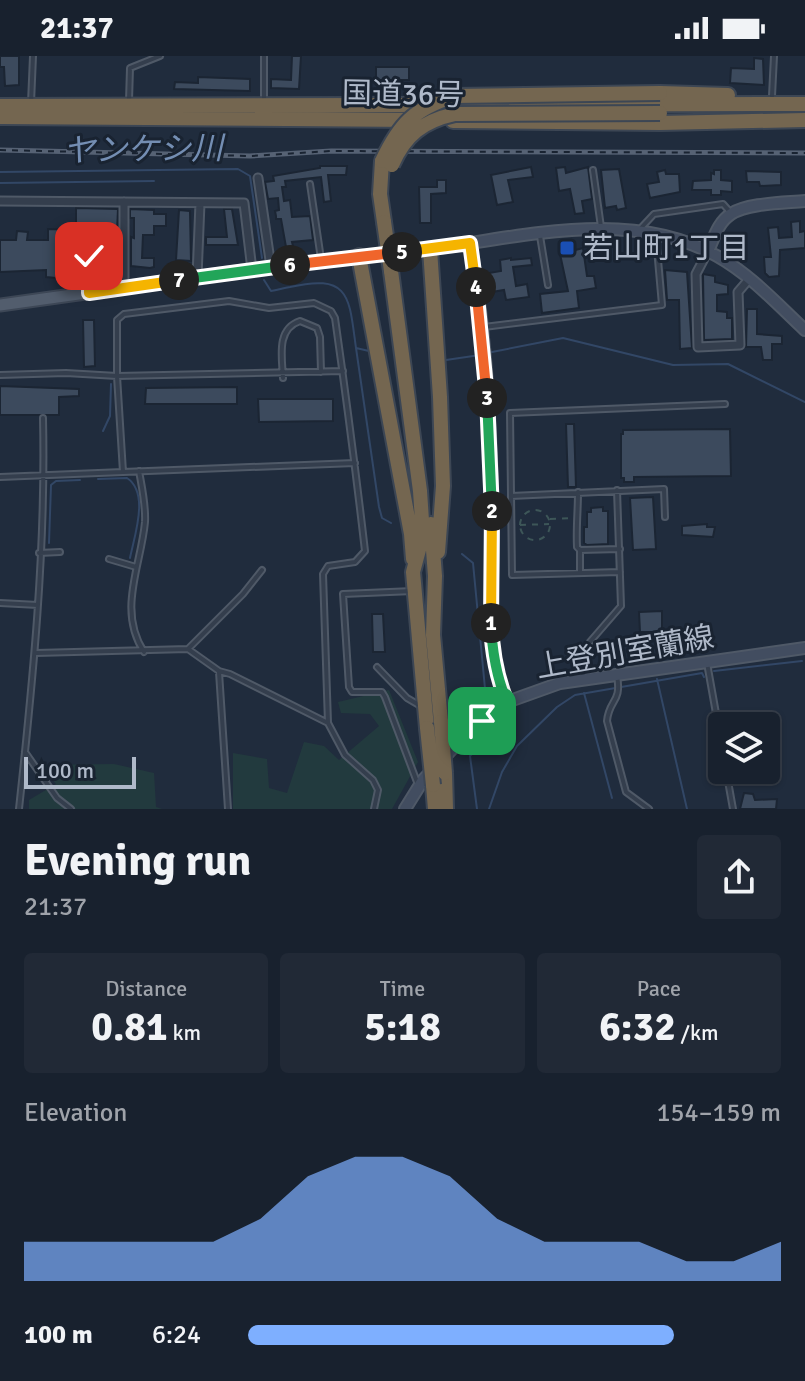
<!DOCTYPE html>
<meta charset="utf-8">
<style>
body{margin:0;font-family:Signika,"Noto Sans JP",sans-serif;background:#212936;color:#f1f3f6;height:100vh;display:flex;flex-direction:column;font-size:30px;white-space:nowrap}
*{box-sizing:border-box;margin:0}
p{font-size:26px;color:#9fa3aa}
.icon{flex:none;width:44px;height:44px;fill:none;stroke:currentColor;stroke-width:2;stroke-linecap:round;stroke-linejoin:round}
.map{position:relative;height:753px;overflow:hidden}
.side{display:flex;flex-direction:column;background:#18212e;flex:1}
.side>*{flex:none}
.tools{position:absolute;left:708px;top:656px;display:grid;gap:16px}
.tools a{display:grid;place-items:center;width:72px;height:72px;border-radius:8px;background:#18212e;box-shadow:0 2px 6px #0004,0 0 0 2px #363e4a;font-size:40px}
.scale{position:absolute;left:24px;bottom:20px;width:112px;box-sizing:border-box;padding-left:8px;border:4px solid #afb9c9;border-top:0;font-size:22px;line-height:28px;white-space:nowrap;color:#afb9c9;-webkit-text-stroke:6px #192331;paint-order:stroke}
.pin{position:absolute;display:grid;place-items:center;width:68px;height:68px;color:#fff;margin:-34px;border-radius:16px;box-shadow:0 4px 12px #0006}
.km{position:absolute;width:40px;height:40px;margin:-20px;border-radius:50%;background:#222;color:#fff;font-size:22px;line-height:40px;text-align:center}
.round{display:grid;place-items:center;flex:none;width:84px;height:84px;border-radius:8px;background:#212936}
.head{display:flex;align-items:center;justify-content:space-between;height:136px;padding:0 24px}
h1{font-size:44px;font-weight:800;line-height:60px}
.metrics{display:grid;grid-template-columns:repeat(3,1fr);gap:12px;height:136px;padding:8px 24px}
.metrics div{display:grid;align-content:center;border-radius:8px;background:#212936;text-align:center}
.metrics b{font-size:40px;font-weight:800}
.metrics small{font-size:22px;font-weight:400}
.metrics p{font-size:22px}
.chart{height:224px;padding:16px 24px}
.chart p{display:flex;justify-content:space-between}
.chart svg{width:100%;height:144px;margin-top:8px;fill:#7eafff;opacity:.7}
ul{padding:0 24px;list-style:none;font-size:26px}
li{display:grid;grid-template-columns:128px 96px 1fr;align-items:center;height:60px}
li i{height:20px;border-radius:10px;background:#7eafff}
.status{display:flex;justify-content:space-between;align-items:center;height:56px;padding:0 40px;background:#18212e;direction:ltr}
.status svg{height:22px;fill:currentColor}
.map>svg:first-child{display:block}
.green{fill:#223a3e}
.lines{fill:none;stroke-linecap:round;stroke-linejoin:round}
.stream{stroke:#324766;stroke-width:2}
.building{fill:#3c4a5d;stroke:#1b2533;stroke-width:2}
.lane-casing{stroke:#4f5967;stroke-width:8}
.street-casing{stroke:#4f5967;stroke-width:11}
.secondary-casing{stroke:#4f5967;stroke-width:14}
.primary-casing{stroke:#3d4756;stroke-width:15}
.highway-casing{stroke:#3c4654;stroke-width:18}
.path{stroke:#3d5658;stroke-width:2;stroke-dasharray:6 6;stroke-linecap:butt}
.lane{stroke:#343e4d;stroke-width:4}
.street{stroke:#343e4d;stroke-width:7}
.secondary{stroke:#424d60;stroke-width:10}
.primary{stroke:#525d6d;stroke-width:11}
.highway{stroke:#746650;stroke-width:14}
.rail-casing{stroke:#566274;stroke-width:5}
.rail{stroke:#192331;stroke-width:2;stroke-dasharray:6;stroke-linecap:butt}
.highway-bridge-casing{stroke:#3c4654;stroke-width:18;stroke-linecap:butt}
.highway-bridge{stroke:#746650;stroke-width:14}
.split-1-casing{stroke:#fff;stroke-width:16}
.split-2-casing{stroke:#fff;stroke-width:16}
.split-3-casing{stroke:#fff;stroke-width:16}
.split-4-casing{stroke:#fff;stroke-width:16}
.split-5-casing{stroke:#fff;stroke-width:16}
.split-6-casing{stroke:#fff;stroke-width:16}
.split-7-casing{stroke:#fff;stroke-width:16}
.split-8-casing{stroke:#fff;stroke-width:16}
.split-1{stroke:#22a559;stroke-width:10}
.split-2{stroke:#f5b400;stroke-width:10}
.split-3{stroke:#22a559;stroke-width:10}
.split-4{stroke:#f0652b;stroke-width:10}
.split-5{stroke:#f5b400;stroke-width:10}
.split-6{stroke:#f0652b;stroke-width:10}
.split-7{stroke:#22a559;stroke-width:10}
.split-8{stroke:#f5b400;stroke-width:10}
.transit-dot{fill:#1a4fb4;stroke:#192331;stroke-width:3}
.labels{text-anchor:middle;stroke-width:6;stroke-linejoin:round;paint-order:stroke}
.street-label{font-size:30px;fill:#afb9c9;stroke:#192331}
.poi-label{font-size:30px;fill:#afb9c9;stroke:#192331;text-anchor:start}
.water-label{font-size:32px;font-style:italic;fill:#748eb3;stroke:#192331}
</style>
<div class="status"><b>21:37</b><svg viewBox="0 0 49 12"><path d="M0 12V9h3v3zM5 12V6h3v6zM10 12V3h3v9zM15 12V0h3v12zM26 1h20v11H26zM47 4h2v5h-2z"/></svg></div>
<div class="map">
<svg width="805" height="753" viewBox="0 0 805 753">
<rect width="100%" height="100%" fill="#202c3d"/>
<path class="green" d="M389,634l29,72 -26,47h-159v-56l34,6 2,29 18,5 17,-51 20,4 15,14 40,-34 -9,-12 -29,-1 -3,-11z
M114,708l40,9 2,34 6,2h-133v-9l27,-16 -15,-19z"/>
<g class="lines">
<path class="stream" d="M0,116l238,-3 12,7 12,82
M0,127l154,-2
M264,224l7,11c7,-1 12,-3 19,-4 61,-14 59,11 66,61l13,3
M356,292l23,159 3,11 9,5
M492,296l71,-14 110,27 55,-1 77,38
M446,304l34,-5
M103,375l7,-15 1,-32
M98,423l29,-1c23,15 7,59 3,80
M49,487l2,-58 5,-4 24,-1
M462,498l11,9 13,136
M714,615l88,-10
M657,623l30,130
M584,637l28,105
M477,753l-7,-53 15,-15 3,-8
M489,753l13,-37 15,-26 40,-39 18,-12 127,-22 2,4"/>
</g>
<path class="building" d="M0,0h19v29l-14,1 -1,-19h-4z
M292,0h9l-2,33 -28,-1v-9l20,1z
M754,2l9,1 1,26 -34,-2 1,-15 23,1z
M376,11h33v13h-33z
M198,21l52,2v12l-76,-2 1,-7 23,1z
M320,110h27l-1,9h-18l3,26 -7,1 -3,-25 -36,4 1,6h-4l2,14 6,-1 2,17 18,-1 3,24 -21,2 1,4 -7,1 -5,-28h-5v-3l-1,-5 4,-1 -1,-12 -10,1 -3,-17 9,-1 -1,-5 47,-8z
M531,111l2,10 -25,3 5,22 -16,3 -6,-30z
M565,111l1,6 22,-6 4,32 -10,2 2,12 -9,1 -5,-25 -11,2 -3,-23z
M619,113l7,39 -9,2 -1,-4 -11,2 -4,-38z
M665,114l1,4h13l1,18 -30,6 -3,-14 12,-2 -2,-10z
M714,114h7v10l11,1v11l-11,-1v4h-10v-5h-19l1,-9 18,-1v-7l3,1z
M746,115l35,1v13l-21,1 -1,-4h-12z
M437,124h9v13l-15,1v29h-11l-1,-36h18z
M76,152l42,1 -1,22 -28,-2 -5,4 4,6 25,1 -2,33 -12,-1 1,-25 -15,-1 -1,29h-9v-6h-18l-1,9 -10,-1v-7l-46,2v-32h16l1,-9 11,1 -1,8h21v-11l28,1z
M130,153l24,1v4h12v12h-12v9h-11l-1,23h12v9l-4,1 -19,-2v-29l3,1v-20h-4z
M224,153h8l6,36h-32v-8h21z
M179,154l11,1 1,50 -15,-1z
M800,165v11l5,-1v17l-25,2 -1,26 -10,1 -4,-4 -1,-16h7l-3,-29 10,-1 1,11 13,-1 -1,-15z
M583,192l4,28h7l2,12 -19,3 2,17 -37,5 -2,-19 28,-3 -8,-37z
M511,202v2l20,-2 1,7 -19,2 3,19 11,-2 2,13 -23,3 -2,-10 -18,3 -3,-19 18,-3 -1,-11z
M665,214l22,2 5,76 -12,1 -1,-49h-12z
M703,218l12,2v6l13,3v9l-11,1v16l10,1v6h5v21l-28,1z
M747,253h10v25l25,2v8h-10v16h-9l-2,-13h-15z
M83,264h11l1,46 -11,1z
M0,330l79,3v7l-20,1v18h-59z
M237,331v17h-92l1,-16z
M258,343h75v22l-74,1z
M566,368h8l2,63h-8z
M730,373l1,47 -97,1v5h-10v-4h-3v-44h2v-4z
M653,441l3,52 -23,1 -3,-52z
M603,451v4h5v33l-21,1 -3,-2v-16h3v-15h4v-4z
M707,468v3h8l-2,10 -31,-2v-9z
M662,555v21h-22l-1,-20z
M372,558h11l2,38h-12z
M744,737l9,1 2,6 22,-1 -1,10h-36z"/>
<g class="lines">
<g class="lane-casing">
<path id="lane" d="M264,0v44
M772,40l2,-40
M129,45l1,-33 30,-12
M31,47l2,-47
M593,114l8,57
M310,128l11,75
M640,173l14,-15 69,-10 8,9
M89,178l35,2
M540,180l8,49
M89,233v-33
M484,271l178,-22 -6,-68
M0,319l66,-2 51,3 226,-5
M283,322c-1,-21 -7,-49 17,-57l17,7 3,9 1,35
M139,415c3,17 7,34 6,51 -4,44 -28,88 -1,130
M0,421l123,-5
M578,436c0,19 -2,36 -1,55l3,3v23
M511,440l153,-7 1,28
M580,494l40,-1
M39,497l21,-1
M109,503l27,8
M620,516l-108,3 -2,-162 215,-9
M413,535l-70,3 6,93 3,5h30l3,5 32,85
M0,547l38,2
M188,593l31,22 11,3 98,49 17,32 28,25 5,10 -4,19
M36,597l152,-4 55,-55 19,-24
M707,607l15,84
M377,611l30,31 12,7
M219,616l9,137
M617,620c5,27 -8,23 -10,45l19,71 23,17
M583,623l-1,-28 39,-45 -4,-116
M328,667l-5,-149 5,-8 27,-4 10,-11c-9,-78 -19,-155 -30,-233l-4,-7 -17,-8 -45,5 -40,-7 -105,13 -7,6v56l6,96 232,-9
M25,696l32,46 14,11
M726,714l7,39
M19,753c14,-130 27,-260 24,-391"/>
</g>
<g class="street-casing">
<path id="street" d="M258,122l13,89
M0,145l244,2 8,67
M708,195l-12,23 2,73 42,-2 -2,-53 12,-14
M197,221l3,-74
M124,232v-86"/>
</g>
<g class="secondary-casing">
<path id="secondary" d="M470,187c17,94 21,190 23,285 1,59 -10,119 14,174
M430,193c92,-12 201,-42 287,7 34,19 60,48 88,74
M708,195c6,-13 10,-29 23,-37 16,-11 54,-11 74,-13
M405,753l18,-29 32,-34 52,-44 53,-19 245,-35"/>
</g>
<g class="primary-casing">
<path id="primary" d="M0,249l271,-38 159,-18"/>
</g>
<g class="highway-casing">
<path id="highway" d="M660,37l68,2
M0,50l805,-2
M0,61l417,3
M453,65l207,2 145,-3
M382,105l-2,33 4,28
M430,193l10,148 3,89 -5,66
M359,200l52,278 2,25
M391,215l29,220 3,44 -10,37 14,156
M431,468l4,52 -2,59 8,87
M445,717l1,36
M433,729l2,24"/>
</g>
<path class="path" d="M520 469a15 15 0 1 1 30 0a15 15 0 1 1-30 0Z
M550,463l21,-1
M520,469l29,-1"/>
<use href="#lane" class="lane"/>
<use href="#street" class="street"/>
<use href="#secondary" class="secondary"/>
<use href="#primary" class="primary"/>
<use href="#highway" class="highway"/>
<g class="rail-casing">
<path id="rail" d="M0,94l250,6 81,-5 474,2"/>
</g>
<use href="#rail" class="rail"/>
<g class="highway-bridge-casing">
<path id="highway-bridge" d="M382,105c18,-38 32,-52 72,-65l206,-3
M392,109c13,-30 31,-44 63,-51l205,-1
M384,166l7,49
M441,666l4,51
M427,672l6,57"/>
</g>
<use href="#highway-bridge" class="highway-bridge"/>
</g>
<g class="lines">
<g class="split-1-casing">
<path id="split-1" d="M482,665l25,-19c-11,-26 -15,-50 -16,-79"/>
</g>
<g class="split-2-casing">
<path id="split-2" d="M491,567l1,-112"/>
</g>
<g class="split-3-casing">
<path id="split-3" d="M487,342l5,113"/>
</g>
<g class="split-4-casing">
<path id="split-4" d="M476,231l11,111"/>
</g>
<g class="split-5-casing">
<path id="split-5" d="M402,196l68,-9 6,44"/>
</g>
<g class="split-6-casing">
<path id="split-6" d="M290,209l112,-13"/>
</g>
<g class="split-7-casing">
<path id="split-7" d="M179,224l111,-15"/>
</g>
<g class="split-8-casing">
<path id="split-8" d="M89,200v37l90,-13"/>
</g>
<use href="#split-1" class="split-1"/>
<use href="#split-2" class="split-2"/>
<use href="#split-3" class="split-3"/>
<use href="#split-4" class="split-4"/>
<use href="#split-5" class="split-5"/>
<use href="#split-6" class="split-6"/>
<use href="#split-7" class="split-7"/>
<use href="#split-8" class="split-8"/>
</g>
<rect class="transit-dot" x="559" y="184" width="16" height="16" rx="4"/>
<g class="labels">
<g class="street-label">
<text transform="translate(403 38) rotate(1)" y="10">国道36号</text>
<text transform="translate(625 596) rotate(-10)" y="10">上登別室蘭線</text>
</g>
<g class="poi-label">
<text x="583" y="202">若山町1丁目</text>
</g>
<g class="water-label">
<text transform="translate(143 93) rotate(-1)" y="11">ヤンケシ川</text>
</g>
</g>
</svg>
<div class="tools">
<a><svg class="icon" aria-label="layers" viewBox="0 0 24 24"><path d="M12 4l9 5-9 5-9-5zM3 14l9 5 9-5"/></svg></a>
</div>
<div class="scale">100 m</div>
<div class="pin" style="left:482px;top:665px;background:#1e9e55"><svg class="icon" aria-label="arrive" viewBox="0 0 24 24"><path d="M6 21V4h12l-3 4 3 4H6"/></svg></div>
<div class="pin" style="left:89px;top:200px;background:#d93025"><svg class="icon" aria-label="check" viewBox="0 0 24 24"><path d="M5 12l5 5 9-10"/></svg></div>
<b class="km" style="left:491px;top:567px">1</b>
<b class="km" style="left:492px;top:455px">2</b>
<b class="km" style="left:487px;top:342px">3</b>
<b class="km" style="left:476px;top:231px">4</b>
<b class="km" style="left:402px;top:196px">5</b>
<b class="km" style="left:290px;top:209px">6</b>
<b class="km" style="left:179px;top:224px">7</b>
</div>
<section class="side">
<div class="head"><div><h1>Evening run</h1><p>21:37</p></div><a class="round"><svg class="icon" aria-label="share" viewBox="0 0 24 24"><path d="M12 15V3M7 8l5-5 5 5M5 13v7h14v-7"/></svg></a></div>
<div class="metrics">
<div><p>Distance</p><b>0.81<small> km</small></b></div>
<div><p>Time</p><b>5:18</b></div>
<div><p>Pace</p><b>6:32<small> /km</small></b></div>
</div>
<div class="chart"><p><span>Elevation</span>154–159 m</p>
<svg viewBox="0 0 160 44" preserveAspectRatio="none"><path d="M0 44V32L10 32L20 32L30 32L40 32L50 25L60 12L70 6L80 6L90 12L100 25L110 32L120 32L130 32L140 38L150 38L160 32V44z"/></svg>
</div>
<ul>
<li><b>100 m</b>6:24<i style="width:80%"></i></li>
</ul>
</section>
